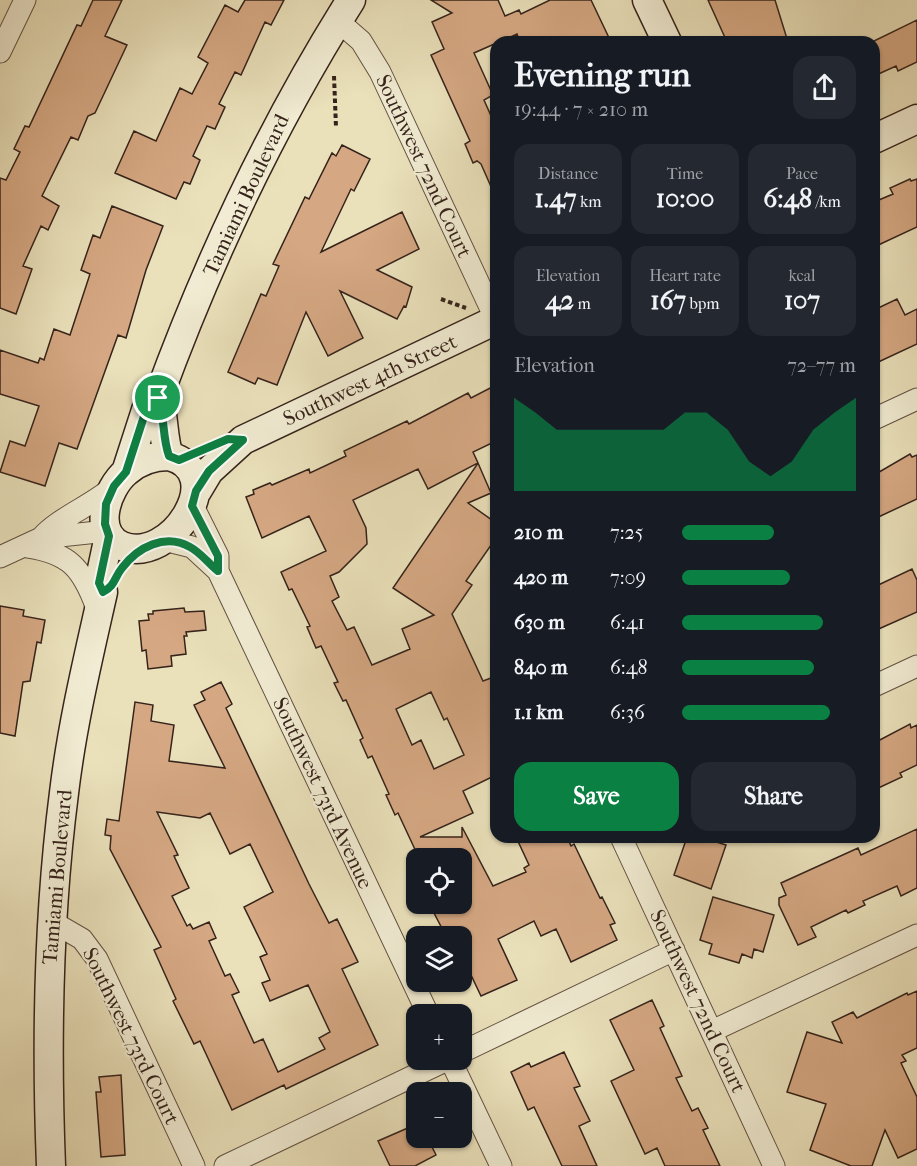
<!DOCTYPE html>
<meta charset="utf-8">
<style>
body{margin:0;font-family:"IM FELL French Canon",serif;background:#242831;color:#f1f3f6;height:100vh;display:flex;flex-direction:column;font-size:22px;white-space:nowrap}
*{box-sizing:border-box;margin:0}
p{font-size:20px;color:#9ea1a6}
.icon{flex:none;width:33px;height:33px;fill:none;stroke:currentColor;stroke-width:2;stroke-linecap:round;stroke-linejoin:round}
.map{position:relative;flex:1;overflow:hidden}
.panel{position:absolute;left:490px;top:36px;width:390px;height:807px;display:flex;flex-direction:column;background:#171b24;border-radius:18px;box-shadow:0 2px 4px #0004}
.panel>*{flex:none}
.fabs{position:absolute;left:406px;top:848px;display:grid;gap:12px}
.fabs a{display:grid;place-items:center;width:66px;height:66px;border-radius:12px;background:#171b24;box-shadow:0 2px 4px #0004;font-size:30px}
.pin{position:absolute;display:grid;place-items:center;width:51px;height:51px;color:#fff;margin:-26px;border:3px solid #fff;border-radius:50%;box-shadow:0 2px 6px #0007}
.round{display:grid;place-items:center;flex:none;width:63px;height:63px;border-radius:18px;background:#242831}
.head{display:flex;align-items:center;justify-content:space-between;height:102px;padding:0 24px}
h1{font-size:33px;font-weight:700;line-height:45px}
.figures{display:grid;grid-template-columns:repeat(3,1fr);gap:9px;height:102px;padding:6px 24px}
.figures div{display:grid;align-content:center;border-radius:15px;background:#242831;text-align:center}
.figures b{font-size:26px;font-weight:700}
.figures small{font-size:16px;font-weight:400}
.figures p{font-size:16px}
.chart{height:168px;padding:12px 24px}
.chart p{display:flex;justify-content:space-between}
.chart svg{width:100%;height:108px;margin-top:6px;fill:#0b8043;opacity:.7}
.primary-button{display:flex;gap:12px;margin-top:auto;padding:12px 24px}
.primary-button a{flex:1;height:69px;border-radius:18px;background:#0b8043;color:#fff;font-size:24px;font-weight:700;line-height:69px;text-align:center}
.primary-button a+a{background:#242831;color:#f1f3f6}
ul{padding:0 24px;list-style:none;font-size:20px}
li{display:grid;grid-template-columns:96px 72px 1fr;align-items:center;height:45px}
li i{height:15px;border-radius:8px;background:#0b8043}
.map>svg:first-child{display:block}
.building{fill:#d5a883;stroke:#35231b;stroke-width:1.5;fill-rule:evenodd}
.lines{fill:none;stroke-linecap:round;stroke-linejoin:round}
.street-casing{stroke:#625243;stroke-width:23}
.secondary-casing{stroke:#35231b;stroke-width:31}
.path{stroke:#35231b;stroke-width:4;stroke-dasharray:4.5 3;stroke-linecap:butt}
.street{stroke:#f1ecd3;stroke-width:21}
.secondary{stroke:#f1ecd3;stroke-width:28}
.route-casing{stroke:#fff;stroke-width:12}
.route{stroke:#0b8043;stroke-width:8}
.labels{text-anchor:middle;stroke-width:4.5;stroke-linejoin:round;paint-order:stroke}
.street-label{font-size:21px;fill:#35231b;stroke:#f1ecd3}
</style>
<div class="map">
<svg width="917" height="1166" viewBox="0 0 917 1166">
<rect width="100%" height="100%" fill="#eae1bb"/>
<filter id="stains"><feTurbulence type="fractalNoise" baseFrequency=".00333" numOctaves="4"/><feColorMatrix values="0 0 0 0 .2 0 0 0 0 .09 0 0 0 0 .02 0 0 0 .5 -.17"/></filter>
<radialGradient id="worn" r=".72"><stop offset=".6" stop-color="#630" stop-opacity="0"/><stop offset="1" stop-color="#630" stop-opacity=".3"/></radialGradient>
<path class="building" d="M93,0h29l-17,36 22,9 -32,68 -7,3 -10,24 -7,-3 -29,59 17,10 -11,24 -7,-4 -18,40 9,3 -16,45 -16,-6v-130l6,2 14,-28 -6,-3 11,-23 4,1 48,-102 4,1z
M245,0h39l-13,25 -6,-3 -24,53 -6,-3 -16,32 6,3 -10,22 -8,-3 -14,30 7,4 -10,24 -6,-2 -8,17 -61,-26 19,-42 22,10 24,-53 12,6 16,-31 -10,-6 27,-52 13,7z
M431,0h67l7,16 14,-6 2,4 29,-14h41l20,42h-91l-3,-8 -43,19 19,42 -9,5 12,27v71l-15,-34 -4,-3 -4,2 -8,-19 5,-3 -39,-86 13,-6 -12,-27 20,-9z
M708,0h67l13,42h-61z
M917,20v42l-19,9 -2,-5 -22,10v-35z
M342,145l28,14 -16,32 -3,-2 -30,63 81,-40 17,37 -42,21 35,17 -6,20 -2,-1 -7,13 -57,-28 23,47 -35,18 -22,-44 -29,73 -19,-7 -3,6 -27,-12 33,-78 5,2 13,-30 -6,-2 32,-67 4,2 23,-46 4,3z
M910,179l1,2 6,-2v48l-43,20v-45l19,-8 -3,-6z
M112,206l51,20 -17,44 -20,68 -8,-3 -41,114 -18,-6 -14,43 -45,-14 10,-31 15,5 14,-40 -39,-12v-44l38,13 2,-5 4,2 10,-31 16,6 20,-61 -9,-4 12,-35 7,3z
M897,299l8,16 12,-6v35l-43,20v-54z
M496,385v56l-23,11 5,11 -50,26 -10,-20 -65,31 13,28 1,16 -28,28 -9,4 9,21 -7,4 15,29 7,-3 18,38 38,-16 -8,-20 32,-14 -41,-27 85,-125 13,30 -23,10 28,20v15l-30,43 6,4 -20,29 31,67 8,-3 5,12v85l-33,16 10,22 -53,24h42v-10l31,59 33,-14 -2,-4 5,-3 -13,-28h51l4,9 3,-2 26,54 2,-1 13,26 -5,2 7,15 -46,22 -15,-33 -15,7 -7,-15 -36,18 19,41 -36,16 -19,-40v-20h-16l-13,-25 17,-8h12v-45h-43l-21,-45 -3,2 -9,-20 3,-1 -17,-38 -4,2 -8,-18 3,-2 -17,-38 -3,1 -9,-18 4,-1 -17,-36 -5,2 -9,-21 3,-1 -18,-37 -3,1 -8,-18 45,-21 -17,-35 -47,22 -16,-41 8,-3 -1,-4 17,-7 2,2 37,-16 1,4 36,-17 -2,-5 63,-30 2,3 59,-31 3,5zM431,692l13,28 3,-2 17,37 -30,14 -13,-29 -9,5 -16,-36z
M910,454l2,3 5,-2v44l-43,20v-44z
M912,569l5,11v32l-43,19v-44z
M0,606l24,4 -1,6 22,4 -4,23 -4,-1 -7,39 -7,1 -8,54 -15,-3z
M184,608l1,4 19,-1 2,19 -20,2 1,4h-3l2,18 -15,2 1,10 -24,3 -2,-19 -4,1 -3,-30 10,-1 -1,-6h5v-3z
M221,682l11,22 -6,4 83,176 20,39 8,-4 21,43 -16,7 36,76 -92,44 -2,-4 -52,25 -32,-69 -6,3 -21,-43 3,-2 -22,-49 7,-3 -51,-98 1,-13 -6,-1 2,-16 12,2 16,-119 18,3 -2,16 23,4 -5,36 56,7 -31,-63 11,-5 -4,-8zM157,812l43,6 10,-5 20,41 20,-10 23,48 -29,15 23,47 -7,3 10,23 -8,3 8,18 38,-16 22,47 -11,6 6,11 -47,23 -15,-33 -9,4 -22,-48 7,-3 -9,-18 -5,2 -16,-35 7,-3 -7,-16 -16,7 -3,-5 -3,2 -15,-30 17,-8 -15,-32 4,-1z
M910,724l1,4 6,-3v40l-17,8 2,4 -28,13v-47z
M917,829v59l-16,8 -4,-10 -34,15 2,4 -17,8 -2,-3 -35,17 5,10 -18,8 -19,-40v-7l7,-3 -5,-12 77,-35 3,7z
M687,837h14l25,8 -15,44 -37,-14z
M713,897l61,18 -11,37 -9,-3 -2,9 -10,-4 -3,9 -30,-9 3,-10 -12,-4z
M917,991v57l-15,7 4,6 -5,2 16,34v52l-19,9 -13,-28 -13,36h-21l-41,-16 16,-46 -39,-12 20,-60 35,11 -10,-21 21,-10 4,6 50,-25 1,2z
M652,1000l12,26 -4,2 22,48 -6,2 16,33 6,-3 10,20 -5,2 17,36h-55l-8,-18 -12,6 -34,-73 23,-11 -24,-50z
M564,1052l16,34 -6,2 16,33 -11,5 18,40h-35l-28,-59 -6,3 -17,-38 18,-9 2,4z
M121,1075l4,80 -24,2 -5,-65h5l-2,-15z
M417,1124v13h10l9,18 -21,11h-25l-12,-25z"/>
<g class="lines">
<g class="street-casing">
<path id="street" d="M338,21l23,20 19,31 116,248
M0,52l25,-52
M874,419l43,-20
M193,506l25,50v15l210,443
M41,538c17,-20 50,-32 72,-51
M164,540l28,7 26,24
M28,547c41,6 54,21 68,59
M0,557l41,-19 66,-7
M874,686l43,-20
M621,837l153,329
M51,921l31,18 15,20 97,207
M712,1031l205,-96
M462,1052l212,-102
M450,1059l51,107
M225,1166l224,-107"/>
</g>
<g class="secondary-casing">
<path id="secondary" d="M647,0l20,42
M874,139l43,-20
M158,398c7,19 4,38 11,58
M169,456c62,16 2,110 -47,90 -31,-13 -15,-58 4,-74 12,-11 28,-16 43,-16z
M126,472l21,-65 11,-9c51,-139 114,-273 193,-398
M197,491l12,-20 34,-31 253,-120
M51,1166c-5,-125 -3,-249 13,-373 8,-68 24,-134 39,-201l-4,-9 10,-47"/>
</g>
<path class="path" d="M334,76l2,51
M441,299l25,9"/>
<use href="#street" class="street"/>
<use href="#secondary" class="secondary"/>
</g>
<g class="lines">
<g class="route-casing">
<path id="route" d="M158,398c7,19 4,38 11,58l10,4 49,-21 15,1 -34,31 -13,20 -4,15 26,50v15c-9,-7 -18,-19 -28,-24 -25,-14 -52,0 -68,21 -8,10 -7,18 -19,24l-4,-9 10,-47 -4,-12 1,-20 8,-18 12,-14 21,-65z"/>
</g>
<use href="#route" class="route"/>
</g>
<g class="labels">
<g class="street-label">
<text transform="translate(424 166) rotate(65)" y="7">Southwest 72nd Court</text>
<text transform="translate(246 195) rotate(-65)" y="7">Tamiami Boulevard</text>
<text transform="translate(370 380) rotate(-25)" y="7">Southwest 4th Street</text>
<text transform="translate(323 793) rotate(65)" y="7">Southwest 73rd Avenue</text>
<text transform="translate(57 877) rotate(-85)" y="7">Tamiami Boulevard</text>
<text transform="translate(698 1001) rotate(65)" y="7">Southwest 72nd Court</text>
<text transform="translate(131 1036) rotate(64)" y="7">Southwest 73rd Court</text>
</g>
</g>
<rect width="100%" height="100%" filter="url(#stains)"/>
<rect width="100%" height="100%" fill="url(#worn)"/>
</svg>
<div class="fabs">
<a><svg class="icon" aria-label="locate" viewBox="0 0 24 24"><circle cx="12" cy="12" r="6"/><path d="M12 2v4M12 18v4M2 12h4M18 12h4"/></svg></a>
<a><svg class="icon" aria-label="layers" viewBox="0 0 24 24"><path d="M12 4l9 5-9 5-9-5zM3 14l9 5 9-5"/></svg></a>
<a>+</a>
<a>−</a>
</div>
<div class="pin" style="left:158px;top:398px;background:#1e9e55"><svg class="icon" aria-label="arrive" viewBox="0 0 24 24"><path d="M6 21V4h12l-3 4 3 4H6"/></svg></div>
<section class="panel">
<div class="head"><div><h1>Evening run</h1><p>19:44 · 7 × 210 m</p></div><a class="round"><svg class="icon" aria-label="share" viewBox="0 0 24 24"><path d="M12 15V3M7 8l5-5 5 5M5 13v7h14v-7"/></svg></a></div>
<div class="figures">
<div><p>Distance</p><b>1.47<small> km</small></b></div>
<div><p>Time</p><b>10:00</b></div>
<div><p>Pace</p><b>6:48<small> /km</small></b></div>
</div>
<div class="figures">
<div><p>Elevation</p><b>42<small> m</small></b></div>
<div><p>Heart rate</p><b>167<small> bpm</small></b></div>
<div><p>kcal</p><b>107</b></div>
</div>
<div class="chart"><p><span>Elevation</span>72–77 m</p>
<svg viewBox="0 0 160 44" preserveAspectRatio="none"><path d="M0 44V6L10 12L20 19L30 19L40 19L50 19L60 19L70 19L80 12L90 12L100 19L110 32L120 38L130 32L140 19L150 12L160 6V44z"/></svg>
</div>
<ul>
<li><b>210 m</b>7:25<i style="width:53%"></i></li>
<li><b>420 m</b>7:09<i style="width:62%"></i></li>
<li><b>630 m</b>6:41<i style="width:81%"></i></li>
<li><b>840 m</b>6:48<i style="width:76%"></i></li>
<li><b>1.1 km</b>6:36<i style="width:85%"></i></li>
</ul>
<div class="primary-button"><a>Save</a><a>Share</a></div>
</section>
</div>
